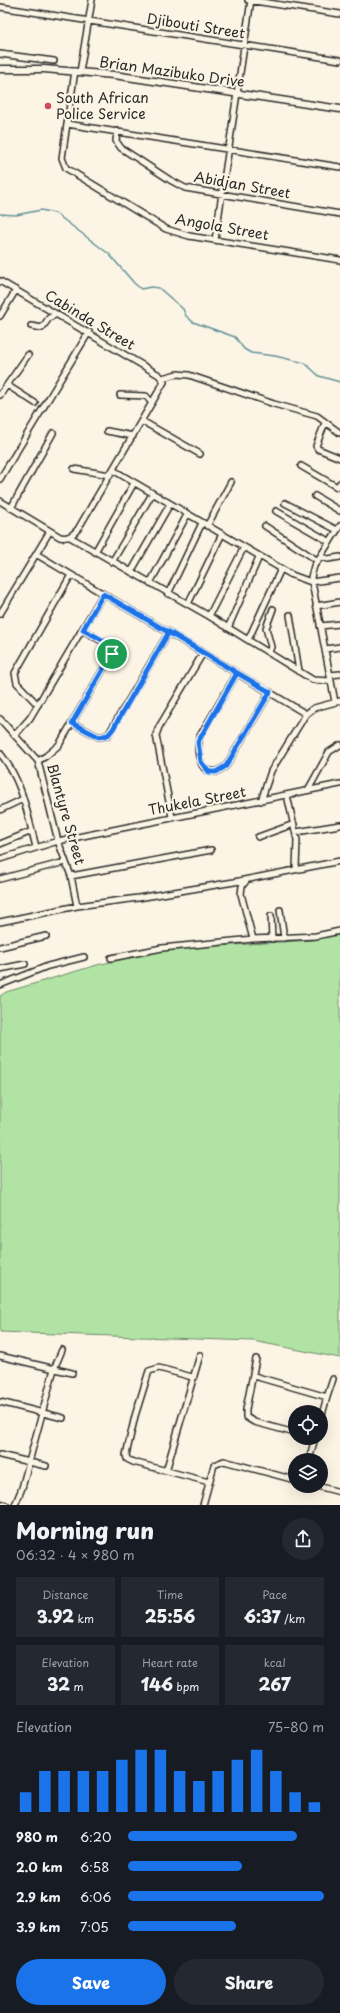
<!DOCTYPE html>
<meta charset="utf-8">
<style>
body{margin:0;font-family:"Playpen Sans",sans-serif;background:#242831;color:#f1f3f6;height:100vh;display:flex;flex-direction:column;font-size:15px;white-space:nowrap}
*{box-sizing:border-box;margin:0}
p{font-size:13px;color:#9ea1a6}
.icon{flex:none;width:22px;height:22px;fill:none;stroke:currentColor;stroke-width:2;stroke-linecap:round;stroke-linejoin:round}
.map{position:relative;height:1505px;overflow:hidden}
.details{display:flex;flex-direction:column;background:#171b24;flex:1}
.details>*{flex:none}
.fabs{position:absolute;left:288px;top:1405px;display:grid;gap:8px}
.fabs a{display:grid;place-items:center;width:40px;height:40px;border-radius:50%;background:#171b24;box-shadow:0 4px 16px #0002;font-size:20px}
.pin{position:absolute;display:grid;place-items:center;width:34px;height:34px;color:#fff;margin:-17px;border:2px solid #fff;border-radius:50%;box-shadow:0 1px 4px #0007}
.round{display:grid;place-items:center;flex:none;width:42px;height:42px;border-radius:21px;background:#242831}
.summary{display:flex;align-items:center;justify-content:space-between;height:68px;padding:0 16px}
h1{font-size:22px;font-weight:800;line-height:30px}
.figures{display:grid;grid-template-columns:repeat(3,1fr);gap:6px;height:68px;padding:4px 16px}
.figures div{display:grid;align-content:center;border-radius:0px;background:#242831;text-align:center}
.figures b{font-size:17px;font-weight:800}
.figures small{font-size:11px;font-weight:400}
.figures p{font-size:11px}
.chart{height:112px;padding:8px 16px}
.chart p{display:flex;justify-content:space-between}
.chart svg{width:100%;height:72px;margin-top:4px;stroke:#1a73e8;stroke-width:6}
.cta{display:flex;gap:8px;margin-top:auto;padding:8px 16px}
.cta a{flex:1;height:46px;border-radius:24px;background:#1a73e8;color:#fff;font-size:16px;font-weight:800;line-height:46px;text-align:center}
.cta a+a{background:#242831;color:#f1f3f6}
ul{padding:0 16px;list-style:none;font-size:13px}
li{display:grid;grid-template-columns:64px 48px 1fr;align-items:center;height:30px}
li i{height:10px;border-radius:5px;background:#1a73e8}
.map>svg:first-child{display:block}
.green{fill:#b1e4a4;stroke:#6e8868}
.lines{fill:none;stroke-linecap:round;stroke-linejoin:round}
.stream{stroke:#629198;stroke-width:1.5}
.minor-casing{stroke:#2b2b2b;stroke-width:8}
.tertiary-casing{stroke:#2b2b2b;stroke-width:9}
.minor{stroke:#fcf5e5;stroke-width:5}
.tertiary{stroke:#fcf5e5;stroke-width:6}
.route-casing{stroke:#fff;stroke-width:8}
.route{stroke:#1a73e8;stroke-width:5}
.poi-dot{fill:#d1495b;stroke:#fcf5e5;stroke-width:1.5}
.labels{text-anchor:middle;stroke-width:4;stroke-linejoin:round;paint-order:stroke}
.street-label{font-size:14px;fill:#2b2b2b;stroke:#fcf5e5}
.poi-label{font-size:14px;fill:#2b2b2b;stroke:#fcf5e5;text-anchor:start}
</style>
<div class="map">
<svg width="340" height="1505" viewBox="0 0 340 1505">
<rect width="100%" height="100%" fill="#fcf5e5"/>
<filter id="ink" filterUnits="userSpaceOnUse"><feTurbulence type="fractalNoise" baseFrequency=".025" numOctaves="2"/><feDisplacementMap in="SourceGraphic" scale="8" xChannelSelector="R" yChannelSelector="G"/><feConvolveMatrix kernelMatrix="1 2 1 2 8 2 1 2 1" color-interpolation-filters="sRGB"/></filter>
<g filter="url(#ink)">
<path class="green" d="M340,933v425l-87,-17 -253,-9v-336l6,-4 91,-27 72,-16 144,-9z"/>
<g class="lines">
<path class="stream" d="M0,214l16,1 25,-5 14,3 54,41 25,29 7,6 10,-2 8,1 24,21 3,7 7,6 42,15 9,12 7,4 24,3 30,7 14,13 21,6"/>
<g class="minor-casing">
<path id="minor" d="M248,0l92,14
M0,7l340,53
M0,54l54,7
M75,71l-8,53 273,43
M80,72l12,-72
M67,124l-5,34 4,10 100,61 23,7 151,24
M117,131l-1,10 5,7 49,32 15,8 155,26
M215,240l36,-240
M0,281l159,94 5,7 -86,147c-5,6 -10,10 -18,8l-60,-36
M0,316l16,-26
M31,326l11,2 7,-10 8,-4
M162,378l15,-4 12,1 85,29 43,12 23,17
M7,385l28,18
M0,395l28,-40
M120,395l26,1 6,7
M142,421l58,33
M325,423l-9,23 2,3 22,9
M107,431l26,5
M301,466l36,21 3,-4
M74,469l36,6
M113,470l179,105 19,7 29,-4
M0,479l89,-147
M315,496l25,15
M285,503l52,27
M11,508l42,-75
M276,511l54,31
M207,526l24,-44
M265,526l53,35
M70,537l139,79 104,64 18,1
M95,552l39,-69
M36,554l270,160 8,-6 26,-7
M321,557l7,2 12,-2
M112,562l40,-68
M131,572l39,-68
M150,583l37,-68
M168,594l34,-71
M188,604l34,-70
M316,606l24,-4
M0,614l50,-83
M290,615l9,56
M209,616l35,-69
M320,626l20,-2
M228,628l31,-71
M248,640l33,-71
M325,649l15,-2
M269,652l2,-5 -5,-19 7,-19
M237,673l-37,63c-3,11 -3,25 6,34l10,2 10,-6 44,-74
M330,675l10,-1
M335,702l-24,-125 3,-11 26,-40
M38,705l-21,-22 -2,-10 56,-98
M0,719l38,42 20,80 13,35 6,30
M72,723l27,14 9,-2 61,-103
M15,735l15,-17 73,-124
M0,753c23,29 27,60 36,94
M38,761l8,-5 13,-11 53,-91v-4l-5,-6 -24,-14
M308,790l21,-38 11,-7
M287,795l10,45 -1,29
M261,801l10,-30 35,-57
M0,810l23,-11
M172,817l-16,-82 3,-8 44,-74
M296,832l44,-7
M258,837l36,-13
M0,844l32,-13
M0,859l58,-18 282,-57
M71,876l140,-26
M0,879l65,-17
M280,910l4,28
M271,916l1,23
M0,922l77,-16 61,-8 96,-16 106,-21
M253,939l63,-3 24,-5
M0,947l46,-11
M111,958l51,-10 91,-9 -12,-45 1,-8 5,-6
M0,969l25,-5
M0,985l48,-19 36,-9
M0,1356l72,17
M256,1359l-10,50v8l8,5 41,11
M254,1376l73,21 -6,21
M192,1377l-33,-9 -10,3 -14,45 -9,39 1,4 6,3 76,20
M327,1397l6,-18
M0,1402l63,16
M0,1455l46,11
M309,1460l6,-22
M166,1471l34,-116
M317,1486l23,6
M0,1503l6,2
M15,1505l7,-17 32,-119 8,-19
M203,1505l11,-40 10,-4 71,19"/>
</g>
<g class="tertiary-casing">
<path id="tertiary" d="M0,69h44l70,6 226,34"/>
</g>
<use href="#minor" class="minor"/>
<use href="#tertiary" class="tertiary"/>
</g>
</g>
<g class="lines" filter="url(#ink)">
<g class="route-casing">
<path id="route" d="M112,654c1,-12 -20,-19 -29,-24l20,-36c56,32 111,66 167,98l-44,74 -10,6h-7l-8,-10 -3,-20 39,-69 -68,-41 -56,97 -5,6 -9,2 -27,-14 40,-69"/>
</g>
<use href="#route" class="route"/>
</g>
<circle class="poi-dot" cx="48" cy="106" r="4"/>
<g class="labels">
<g class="street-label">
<text transform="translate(196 26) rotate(9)" y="5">Djibouti Street</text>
<text transform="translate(172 72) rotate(8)" y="5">Brian Mazibuko Drive</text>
<text transform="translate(242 185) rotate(10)" y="5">Abidjan Street</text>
<text transform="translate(222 227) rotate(10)" y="5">Angola Street</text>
<text transform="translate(90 320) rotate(31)" y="5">Cabinda Street</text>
<text transform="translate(197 801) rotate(-11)" y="5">Thukela Street</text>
<text transform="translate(66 814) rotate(74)" y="5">Blantyre Street</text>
</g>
<g class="poi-label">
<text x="56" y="103">South African<tspan x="56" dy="16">Police Service</tspan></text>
</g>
</g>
</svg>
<div class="fabs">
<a><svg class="icon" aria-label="locate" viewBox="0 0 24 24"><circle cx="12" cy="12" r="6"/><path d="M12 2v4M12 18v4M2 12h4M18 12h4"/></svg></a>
<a><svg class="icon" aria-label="layers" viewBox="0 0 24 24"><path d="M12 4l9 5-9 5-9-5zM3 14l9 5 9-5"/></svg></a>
</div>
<div class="pin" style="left:112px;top:654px;background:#1e9e55"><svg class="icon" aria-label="arrive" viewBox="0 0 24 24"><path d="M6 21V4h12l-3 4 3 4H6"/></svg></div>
</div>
<section class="details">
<div class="summary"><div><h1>Morning run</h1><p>06:32 · 4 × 980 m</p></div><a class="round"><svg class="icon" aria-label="share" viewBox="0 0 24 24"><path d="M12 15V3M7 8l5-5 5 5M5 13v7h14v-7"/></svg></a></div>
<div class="figures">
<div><p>Distance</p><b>3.92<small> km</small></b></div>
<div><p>Time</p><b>25:56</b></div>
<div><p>Pace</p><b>6:37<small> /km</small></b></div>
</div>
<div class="figures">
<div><p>Elevation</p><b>32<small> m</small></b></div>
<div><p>Heart rate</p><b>146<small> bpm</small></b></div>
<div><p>kcal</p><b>267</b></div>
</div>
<div class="chart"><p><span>Elevation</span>75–80 m</p>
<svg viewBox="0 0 160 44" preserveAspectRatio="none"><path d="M5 44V32M15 44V19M25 44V19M35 44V19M45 44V19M55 44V12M65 44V6M75 44V6M85 44V19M95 44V25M105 44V19M115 44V12M125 44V6M135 44V19M145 44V32M155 44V38"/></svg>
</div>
<ul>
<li><b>980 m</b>6:20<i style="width:86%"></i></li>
<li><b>2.0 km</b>6:58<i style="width:58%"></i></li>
<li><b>2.9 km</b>6:06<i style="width:100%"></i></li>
<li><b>3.9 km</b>7:05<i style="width:55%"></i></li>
</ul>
<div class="cta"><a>Save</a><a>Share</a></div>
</section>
